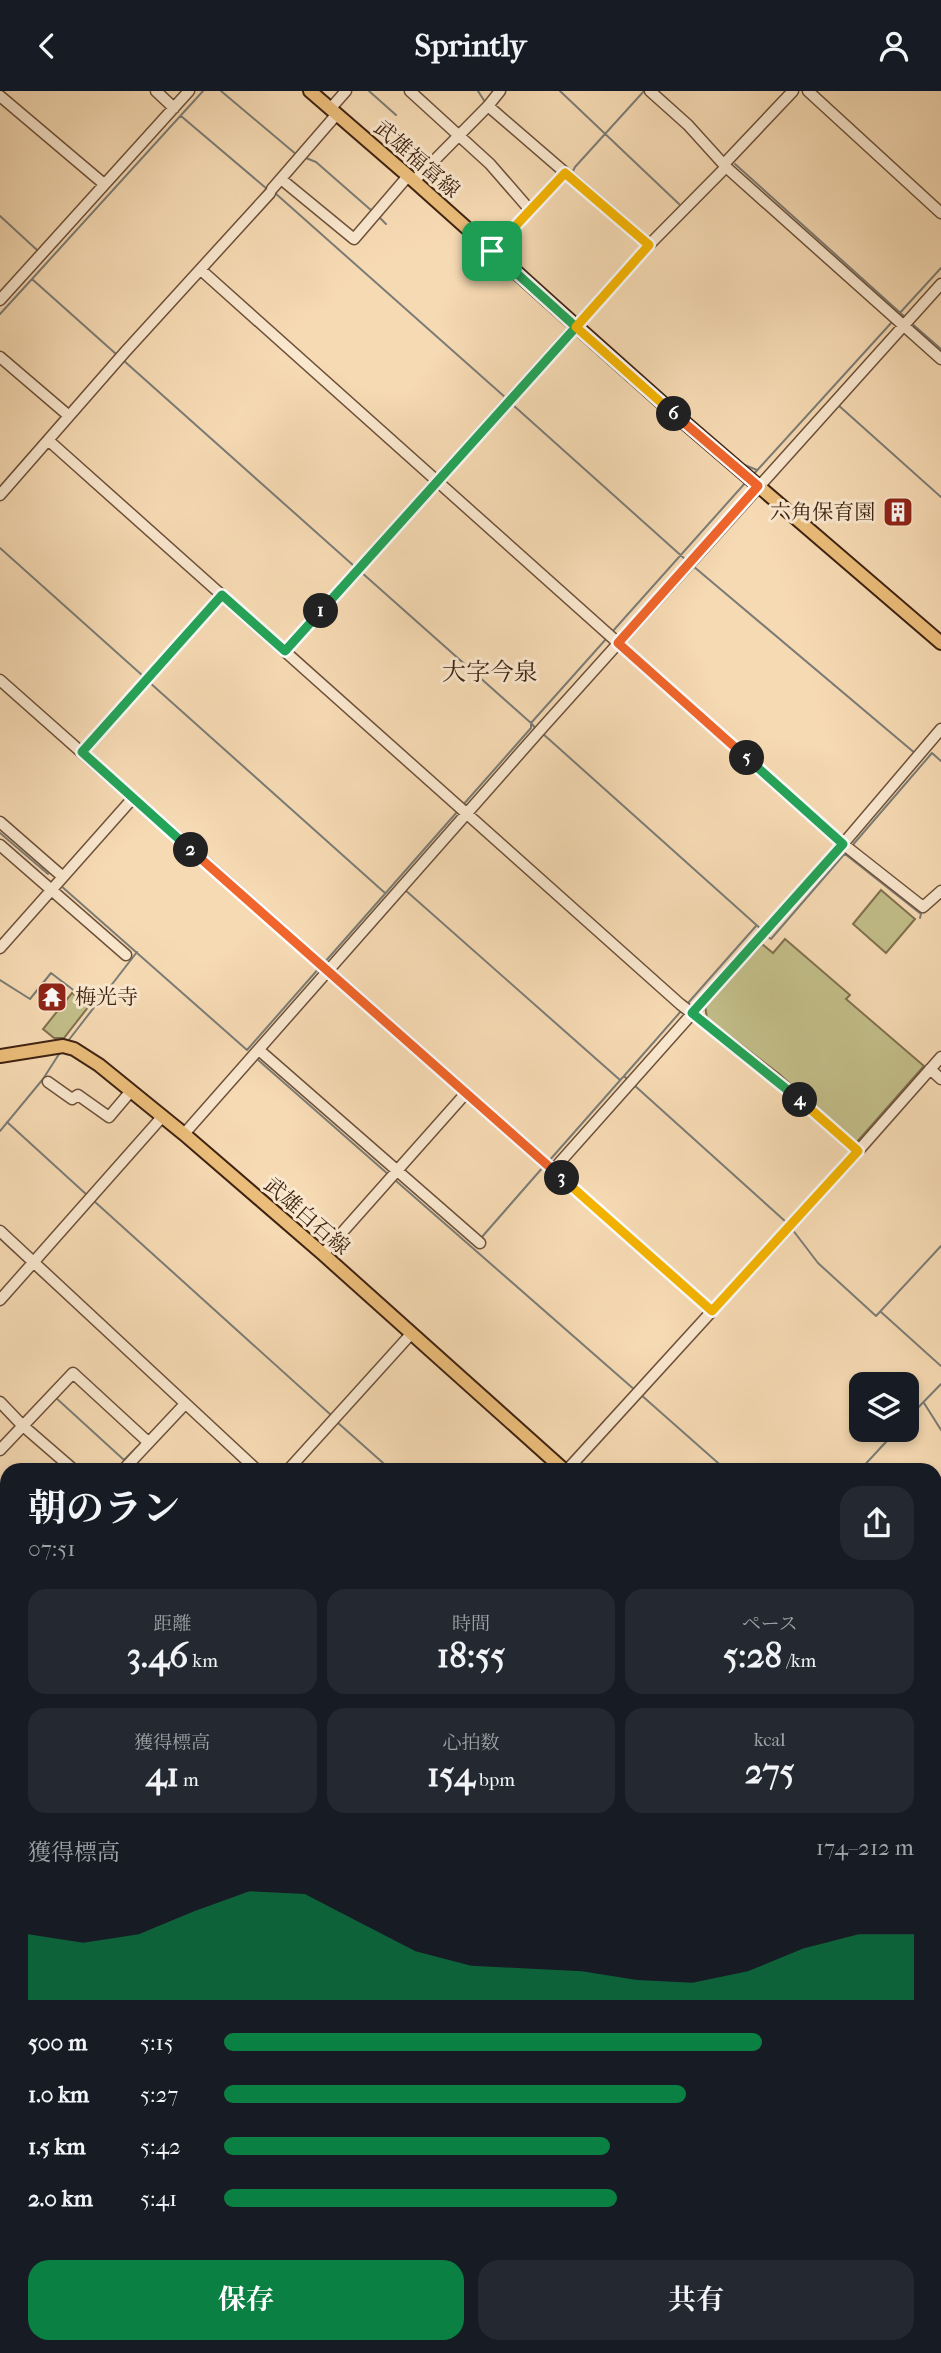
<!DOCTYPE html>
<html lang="ja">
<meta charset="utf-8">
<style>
body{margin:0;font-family:"IM FELL French Canon","Noto Serif JP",serif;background:#242831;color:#f1f3f6;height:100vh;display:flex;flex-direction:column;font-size:26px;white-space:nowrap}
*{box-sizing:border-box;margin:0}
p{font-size:23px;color:#9ea1a6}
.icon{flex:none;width:38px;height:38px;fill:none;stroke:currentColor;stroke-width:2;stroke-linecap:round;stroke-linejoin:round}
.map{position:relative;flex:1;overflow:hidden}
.side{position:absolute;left:0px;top:1372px;width:942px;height:891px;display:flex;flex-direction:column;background:#171b24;border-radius:21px 21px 0 0;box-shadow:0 4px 10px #0003}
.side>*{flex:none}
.buttons{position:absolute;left:849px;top:1281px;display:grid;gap:14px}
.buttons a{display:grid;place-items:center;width:70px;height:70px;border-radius:14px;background:#171b24;box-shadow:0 4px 10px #0003;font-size:35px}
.pin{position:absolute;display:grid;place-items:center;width:60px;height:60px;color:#fff;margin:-30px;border-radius:14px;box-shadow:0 4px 10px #0006}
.km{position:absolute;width:35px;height:35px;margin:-18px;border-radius:50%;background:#222;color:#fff;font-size:19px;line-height:35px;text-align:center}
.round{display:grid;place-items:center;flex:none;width:74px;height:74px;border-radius:21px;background:#242831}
.headline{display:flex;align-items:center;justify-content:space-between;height:119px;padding:0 28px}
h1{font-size:38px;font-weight:700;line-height:52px}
.stats{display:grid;grid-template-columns:repeat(3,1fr);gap:10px;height:119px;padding:7px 28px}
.stats div{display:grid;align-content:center;border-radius:18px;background:#242831;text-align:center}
.stats b{font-size:35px;font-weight:700}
.stats small{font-size:19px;font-weight:400}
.stats p{font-size:19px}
.chart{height:196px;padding:14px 28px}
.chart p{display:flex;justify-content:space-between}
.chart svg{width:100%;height:126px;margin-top:7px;fill:#0b8043;opacity:.7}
.button{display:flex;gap:14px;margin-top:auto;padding:14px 28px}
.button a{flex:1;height:80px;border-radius:21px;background:#0b8043;color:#fff;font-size:28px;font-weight:700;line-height:80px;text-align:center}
.button a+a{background:#242831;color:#f1f3f6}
ul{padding:0 28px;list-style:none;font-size:23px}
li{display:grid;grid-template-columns:112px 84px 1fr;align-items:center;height:52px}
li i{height:18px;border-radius:9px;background:#0b8043}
header{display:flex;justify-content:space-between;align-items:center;height:91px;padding:0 28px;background:#171b24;font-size:32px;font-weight:700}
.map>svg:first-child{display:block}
.green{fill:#c2be89;stroke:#80704e;stroke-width:2}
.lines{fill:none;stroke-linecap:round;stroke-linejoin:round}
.stream{stroke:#7b7c76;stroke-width:2}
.minor-casing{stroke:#6d513a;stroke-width:13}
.major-casing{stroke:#3f2312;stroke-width:16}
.highway-casing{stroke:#3f2312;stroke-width:18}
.minor{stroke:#f9e7ce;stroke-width:10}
.major{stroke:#ebbd7a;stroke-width:12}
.highway{stroke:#ebbd7a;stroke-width:14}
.rail-casing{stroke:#3f2312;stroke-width:4.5}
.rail{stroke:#f9e7ce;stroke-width:2;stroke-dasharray:5;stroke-linecap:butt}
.split-1-casing{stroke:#fff;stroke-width:14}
.split-2-casing{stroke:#fff;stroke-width:14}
.split-3-casing{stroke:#fff;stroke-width:14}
.split-4-casing{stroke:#fff;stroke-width:14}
.split-5-casing{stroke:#fff;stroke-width:14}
.split-6-casing{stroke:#fff;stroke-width:14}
.split-7-casing{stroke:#fff;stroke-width:14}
.split-1{stroke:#22a559;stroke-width:9}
.split-2{stroke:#22a559;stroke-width:9}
.split-3{stroke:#f0652b;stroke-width:9}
.split-4{stroke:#f5b400;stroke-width:9}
.split-5{stroke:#22a559;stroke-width:9}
.split-6{stroke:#f0652b;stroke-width:9}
.split-7{stroke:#f5b400;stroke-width:9}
.labels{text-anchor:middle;stroke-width:6;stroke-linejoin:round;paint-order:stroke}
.street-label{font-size:21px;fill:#3f2312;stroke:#f9e7ce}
.poi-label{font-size:21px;fill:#3f2312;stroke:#f9e7ce;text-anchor:end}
.quarter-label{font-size:24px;fill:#3f2312;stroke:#f9e7ce}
</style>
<header><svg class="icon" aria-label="back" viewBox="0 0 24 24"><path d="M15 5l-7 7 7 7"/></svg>Sprintly<svg class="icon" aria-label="person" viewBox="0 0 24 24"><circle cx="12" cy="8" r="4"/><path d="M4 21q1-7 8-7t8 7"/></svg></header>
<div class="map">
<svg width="941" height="2262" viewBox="0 0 941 2262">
<rect width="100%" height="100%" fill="#f6dab3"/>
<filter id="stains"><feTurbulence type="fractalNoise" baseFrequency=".00286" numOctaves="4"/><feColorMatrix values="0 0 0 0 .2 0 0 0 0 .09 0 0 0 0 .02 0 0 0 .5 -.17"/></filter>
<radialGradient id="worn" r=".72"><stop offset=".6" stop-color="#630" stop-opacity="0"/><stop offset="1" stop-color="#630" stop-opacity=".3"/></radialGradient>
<path class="green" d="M881,799l34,29 -29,34 -33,-29z
M785,848l65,56 -4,4 78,67 -68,77 -79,-70 -70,-54 -2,-14 57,-61 11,9z
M72,902l17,13 -25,32h-10l-11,-9z"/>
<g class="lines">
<path class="stream" d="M221,0l76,64
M369,0l27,24
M478,0l7,11
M560,0l119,113
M181,25l86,73
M306,67l10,4 56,49
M735,73l171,154
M572,82l3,-6 69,-76
M275,102l231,205
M541,115l25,-27
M0,125l37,34
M379,126l7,7
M501,157l77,71
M32,188l171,-188
M0,223l32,-35 84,75
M898,224l43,-47
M910,231l31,27
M585,234l150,133
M123,269l231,206
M837,313l104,93
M513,314l173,155
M742,373l15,6
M752,385l140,-154
M0,457l143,128
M693,475l223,188
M361,481l170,151 75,-84
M612,541l134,-150
M149,591l236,211
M542,642l220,197
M463,714l68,-77v-5l6,7
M0,742l48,41
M851,756l81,-94 9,8
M845,763l76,60 -1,4
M60,794l187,165
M404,798l216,191
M768,846l3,2 76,-88
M324,872l133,-151
M0,889l30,19 21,-26 42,32
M688,912l68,-77
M68,950l69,-89
M247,959l73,-83
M257,968l132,116
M627,988l-3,-3 58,-66
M634,994l152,137
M7,1031l80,73
M0,1040l43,-52 18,-28
M548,1071l75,-85
M395,1089l241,211
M94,1110l237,214
M792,1138l26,34 58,53 65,-70
M0,1147l27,25
M481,1147l63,-72
M34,1179l99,91
M881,1221l60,54
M640,1303l86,76
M55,1306l69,63 19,-19
M924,1312l17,27
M191,1324l58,55
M906,1329l35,-36
M337,1331l54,48
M147,1346l25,-26
M860,1379l37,-40
M0,1456l7,6
M0,1743l7,6
M934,1784l4,-5
M0,1892l7,7
M934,2155l7,-8
M0,2181l7,7
M82,2256l7,6
M846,2260l5,-4
M149,2262l6,-6
M360,2262l7,-6
M503,2262l7,-6
M709,2262l4,-6"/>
<g class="minor-casing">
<path id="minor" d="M156,0l18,17
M410,0l80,73 40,46
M650,0l38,34 38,42 215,192
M808,0l133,122
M0,5l104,88
M488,15l161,139
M330,18l16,-18
M724,73l69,-73
M281,88l73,60 54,-63
M414,90l74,-75 12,-15
M272,98l65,-75
M492,160l73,-78
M201,179l642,574 80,63 18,-16
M0,209l189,-209
M0,266l69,59
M48,349l632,564 95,74 83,73
M0,404l125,-143 145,-159
M285,560l364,-406 77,-78
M0,589l712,631
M82,661l140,-157
M0,731l63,55
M0,754l126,110
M0,857l133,-150
M259,959l221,193
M930,978l11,10
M48,991l24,17 6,-4 31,22 22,-26
M184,1043l359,-407 398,-443
M553,1079l290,-326 98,-115
M0,1140l257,239
M323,1163l143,-161
M0,1209l162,-183
M0,1311l22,23 52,45
M0,1359l73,-77 75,69
M123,1379l62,-66
M288,1379l123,-136
M567,1379l291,-319 83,-94
M0,1599l7,6
M0,1706l7,-8
M0,1751l7,6
M934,1777l7,-9
M934,1803l7,5
M934,1998l7,5
M0,2036l7,6
M934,2069l7,-8
M934,2094l7,-7
M934,2134l7,5
M934,2163l7,-8
M243,2256l3,6
M587,2256l6,6
M829,2256l7,6
M935,2256l6,-23
M134,2262l6,-6
M368,2262l6,-6
M570,2262l5,-6
M852,2262l5,-6"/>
</g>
<g class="major-casing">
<path id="major" d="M310,0l104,90 263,235 264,227
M0,965l63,-10 11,3 25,16 85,69 139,120 241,216
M934,1702l7,6"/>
</g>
<g class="highway-casing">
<path id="highway" d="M936,2251l4,11"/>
</g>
<use href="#minor" class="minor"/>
<use href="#major" class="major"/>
<use href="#highway" class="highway"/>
<g class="rail-casing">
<path id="rail" d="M934,1713l7,-9
M381,2262l6,-6"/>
</g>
<use href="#rail" class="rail"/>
</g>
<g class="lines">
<g class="split-1-casing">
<path id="split-1" d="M321,520l255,-284 -84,-76"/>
</g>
<g class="split-2-casing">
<path id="split-2" d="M191,759l-109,-98 140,-157 63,56 36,-40"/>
</g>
<g class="split-3-casing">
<path id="split-3" d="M191,759l371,328"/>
</g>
<g class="split-4-casing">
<path id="split-4" d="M562,1087l150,133 146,-160 -58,-51"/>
</g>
<g class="split-5-casing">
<path id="split-5" d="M747,667l96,86 -151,169 108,87"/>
</g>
<g class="split-6-casing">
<path id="split-6" d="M674,323l84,72 -140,157 129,115"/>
</g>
<g class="split-7-casing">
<path id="split-7" d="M492,160l73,-78 84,72 -73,82 98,87"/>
</g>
<use href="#split-1" class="split-1"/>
<use href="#split-2" class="split-2"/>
<use href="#split-3" class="split-3"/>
<use href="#split-4" class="split-4"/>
<use href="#split-5" class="split-5"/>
<use href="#split-6" class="split-6"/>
<use href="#split-7" class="split-7"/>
</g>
<defs>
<g id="building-square" transform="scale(1.575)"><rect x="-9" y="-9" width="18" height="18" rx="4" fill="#8f2418" stroke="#f9e7ce"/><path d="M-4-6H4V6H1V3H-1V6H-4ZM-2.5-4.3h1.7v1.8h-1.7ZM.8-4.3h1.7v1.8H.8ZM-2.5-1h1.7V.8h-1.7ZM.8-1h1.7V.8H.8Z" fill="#fff"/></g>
<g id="temple-square" transform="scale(1.575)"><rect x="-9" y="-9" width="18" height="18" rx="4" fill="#8f2418" stroke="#f9e7ce"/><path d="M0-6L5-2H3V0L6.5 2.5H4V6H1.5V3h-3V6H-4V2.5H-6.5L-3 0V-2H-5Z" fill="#fff"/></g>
</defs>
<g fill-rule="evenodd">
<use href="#building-square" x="898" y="421"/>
<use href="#temple-square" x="52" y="906"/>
</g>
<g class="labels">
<g class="street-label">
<text transform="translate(417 68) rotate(41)" y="7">武雄福富線</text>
<text transform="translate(307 1125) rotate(41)" y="7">武雄白石線</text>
</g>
<g class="poi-label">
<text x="875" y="428">六角保育園</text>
<text x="75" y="913" text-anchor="start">梅光寺</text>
</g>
<g class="quarter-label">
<text x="490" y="589">大字今泉</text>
</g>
</g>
<rect width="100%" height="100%" filter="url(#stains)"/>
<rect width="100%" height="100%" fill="url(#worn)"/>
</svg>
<div class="buttons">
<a><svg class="icon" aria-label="layers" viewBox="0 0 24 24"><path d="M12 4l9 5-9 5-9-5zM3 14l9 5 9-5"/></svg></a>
</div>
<div class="pin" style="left:492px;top:160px;background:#1e9e55"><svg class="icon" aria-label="arrive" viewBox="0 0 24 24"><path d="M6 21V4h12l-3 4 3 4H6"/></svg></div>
<b class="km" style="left:321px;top:520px">1</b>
<b class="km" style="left:191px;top:759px">2</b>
<b class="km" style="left:562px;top:1087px">3</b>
<b class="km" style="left:800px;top:1009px">4</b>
<b class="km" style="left:747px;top:667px">5</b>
<b class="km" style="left:674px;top:323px">6</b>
<section class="side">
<div class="headline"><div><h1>朝のラン</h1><p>07:51</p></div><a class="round"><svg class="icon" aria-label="share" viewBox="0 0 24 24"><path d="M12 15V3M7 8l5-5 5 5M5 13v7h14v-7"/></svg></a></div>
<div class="stats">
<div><p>距離</p><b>3.46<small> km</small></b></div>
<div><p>時間</p><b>18:55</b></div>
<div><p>ペース</p><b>5:28<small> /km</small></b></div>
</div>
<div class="stats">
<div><p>獲得標高</p><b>41<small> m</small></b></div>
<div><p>心拍数</p><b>154<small> bpm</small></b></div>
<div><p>kcal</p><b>275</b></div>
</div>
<div class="chart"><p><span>獲得標高</span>174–212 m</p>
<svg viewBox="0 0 160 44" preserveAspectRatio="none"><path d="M0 44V21L10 24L20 21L30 13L40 6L50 7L60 17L70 27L80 32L90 33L100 34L110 37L120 38L130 34L140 26L150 21L160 21V44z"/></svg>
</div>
<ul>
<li><b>500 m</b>5:15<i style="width:78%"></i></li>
<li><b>1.0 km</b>5:27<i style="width:67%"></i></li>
<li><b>1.5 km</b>5:42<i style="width:56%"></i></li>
<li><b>2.0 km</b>5:41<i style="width:57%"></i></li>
</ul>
<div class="button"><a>保存</a><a>共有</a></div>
</section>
</div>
